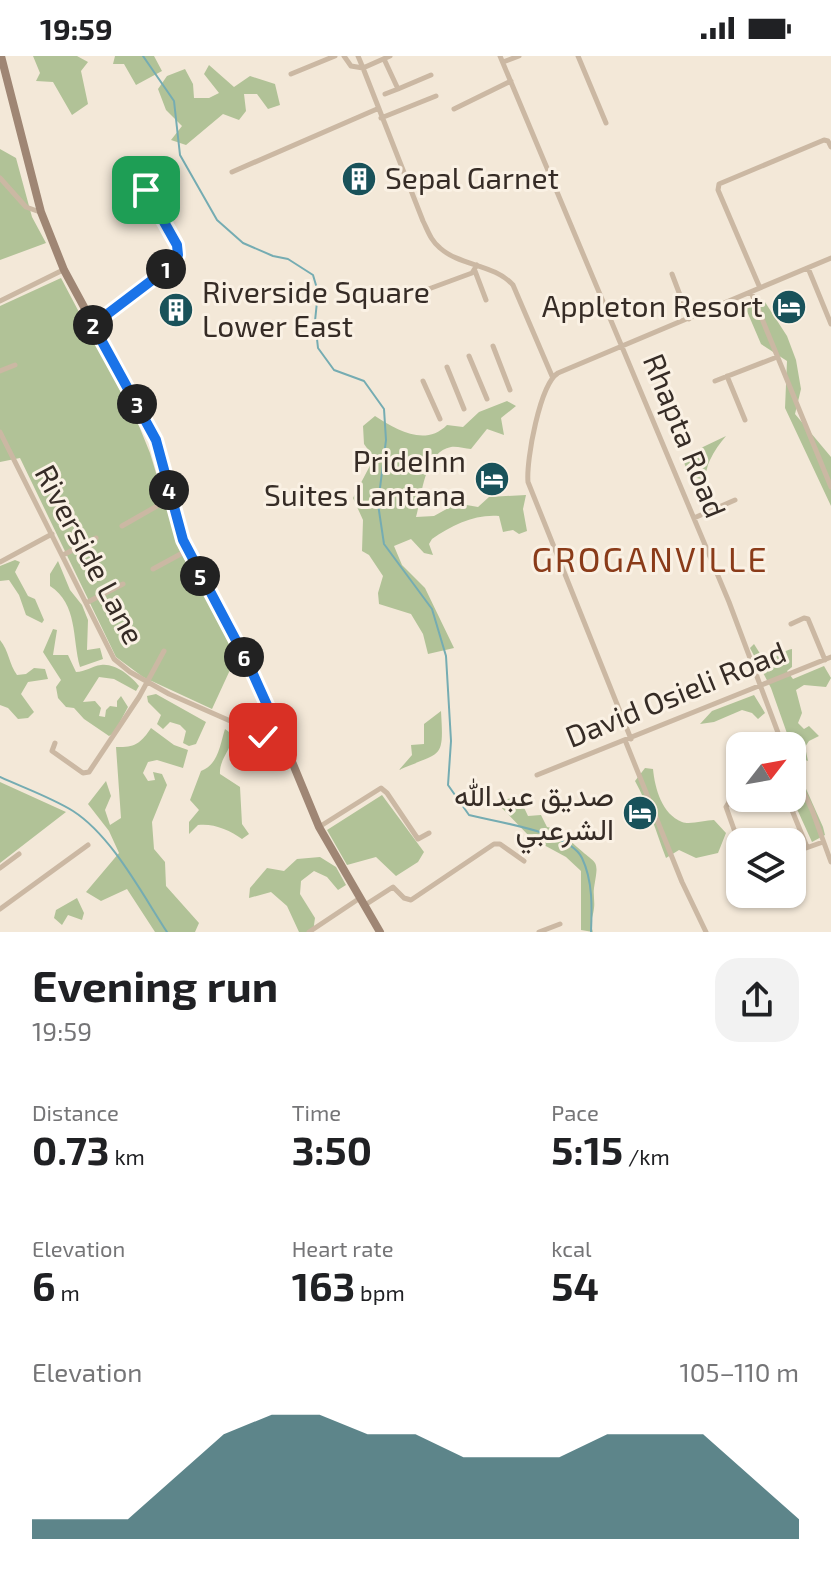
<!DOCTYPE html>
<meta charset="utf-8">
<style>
body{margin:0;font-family:"Exo 2",Vazirmatn,sans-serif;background:#f2f2f2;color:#202124;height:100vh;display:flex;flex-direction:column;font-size:30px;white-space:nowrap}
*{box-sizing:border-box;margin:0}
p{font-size:26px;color:#757577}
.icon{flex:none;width:44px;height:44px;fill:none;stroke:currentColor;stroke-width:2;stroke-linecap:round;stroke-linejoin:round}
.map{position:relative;height:876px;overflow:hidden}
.details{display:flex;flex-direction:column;background:#fff;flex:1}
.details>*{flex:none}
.needle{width:52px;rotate:59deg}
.controls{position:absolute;left:726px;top:676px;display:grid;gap:16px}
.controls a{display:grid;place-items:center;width:80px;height:80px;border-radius:16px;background:#fff;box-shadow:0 2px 6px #0004;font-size:40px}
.pin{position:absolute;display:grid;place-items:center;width:68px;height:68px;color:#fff;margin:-34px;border-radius:16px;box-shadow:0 4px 12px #0006}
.km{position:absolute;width:40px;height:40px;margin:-20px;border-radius:50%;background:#222;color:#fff;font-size:22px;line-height:40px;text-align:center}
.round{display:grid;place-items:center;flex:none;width:84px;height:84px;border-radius:24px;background:#f2f2f2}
.summary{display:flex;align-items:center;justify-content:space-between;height:136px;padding:0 32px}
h1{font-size:44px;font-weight:700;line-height:60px}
.figures{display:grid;grid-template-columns:repeat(3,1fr);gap:12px;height:136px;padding:8px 32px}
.figures div{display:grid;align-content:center}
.figures b{font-size:40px;font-weight:700}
.figures small{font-size:22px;font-weight:400}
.figures p{font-size:22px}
.chart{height:224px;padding:16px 32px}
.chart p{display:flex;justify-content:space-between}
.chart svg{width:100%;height:144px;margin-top:8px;fill:#19525a;opacity:.7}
.status{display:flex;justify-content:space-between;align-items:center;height:56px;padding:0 40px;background:#fff;direction:ltr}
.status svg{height:22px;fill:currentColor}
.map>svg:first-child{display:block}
.green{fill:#b1c297}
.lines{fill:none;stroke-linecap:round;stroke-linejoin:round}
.stream{stroke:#75acb2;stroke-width:2}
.street{stroke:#cbb8a3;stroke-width:5}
.secondary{stroke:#9f8674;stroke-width:8}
.route-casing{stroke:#fff;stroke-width:16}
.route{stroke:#1a73e8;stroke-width:10}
.labels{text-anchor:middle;stroke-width:6;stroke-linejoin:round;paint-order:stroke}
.poi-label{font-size:30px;fill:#362c26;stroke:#faf1e4;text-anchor:end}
.street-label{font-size:30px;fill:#362c26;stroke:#faf1e4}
.quarter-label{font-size:34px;letter-spacing:2px;fill:#8a3b19;stroke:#faf1e4}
</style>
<div class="status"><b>19:59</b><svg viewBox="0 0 49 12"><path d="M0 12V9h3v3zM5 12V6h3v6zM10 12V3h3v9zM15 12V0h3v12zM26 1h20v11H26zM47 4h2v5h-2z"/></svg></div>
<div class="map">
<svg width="831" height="876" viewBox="0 0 831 876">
<rect width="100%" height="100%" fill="#f3e8d8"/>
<path class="green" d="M33,0h44l11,6 -7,9 7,33 -16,11 -19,-33 -17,-1 4,-8z
M115,0h39l8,15 -26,14 -12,-21h-11z
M209,9l25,22 16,-11 25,8 5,21 -12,4 -11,-15h-13l2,17 -7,9 -16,-6 -37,31 -15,-5 11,-14 -16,-16 -8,-21 9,-13 18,-7 8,15 1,14h15l10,-5 -15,-19z
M0,93l16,9 16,59 14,26 -46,17z
M61,222l78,148 11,27 29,96 60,111 -9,10 -18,39 -69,-32 -27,-20 -96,-199 -20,4v-156z
M763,243l24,37 9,24 5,29 -6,25 36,43v49l-46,-98 2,-47 -26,-17 -15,-35z
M507,345l9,5 -15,12 3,17 -17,-6 -16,20c-6,0 -14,-3 -20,-2 -27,5 -29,49 -35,70l18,-1 18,-10 2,-13 7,-1v12l17,3 11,-10 37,-2 -3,14 4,22 -8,3 -6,-4 -10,2 -4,-16c-24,-2 -47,9 -67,23l-3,5 4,11 -9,-2 -13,-14 -17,7 8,19 23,23 29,60 -26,6 -5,-20 -12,-20 -32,-10 -1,-11 5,-17 -14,-21 -7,-4 1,-31 -10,-22 21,-40 -10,-14 -1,-18 12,-10c22,14 50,31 72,9l16,2 16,-15z
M726,380c-6,7 -12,15 -16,24 -4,8 -2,12 -9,19l-12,-3 -7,-19z
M15,504l5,2 -5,10 13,24 7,3 9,21 -2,3 -16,-8 -7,-20 -10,-15 -9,1v-15z
M58,505l12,29 12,15 6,15 -1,30 13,-2 3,11 -23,8c-8,-29 -2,-63 -30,-81v-12z
M53,573l4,1 -4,25h15l8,17c9,0 16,-6 25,-7 14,-2 30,11 38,21l-3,5 -22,-12 -15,-2 -16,25 12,-1 6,7 -2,8 6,1 1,-7 4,-4 7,1v-6l4,-5 7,11 -14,26 -5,3 -25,-17 -10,-11 -8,-1 -8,-9 -2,-11 5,-7 -18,-28z
M0,584c9,11 9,24 17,35l9,-1 8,-6 11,1 3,10 -20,3 -7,12 13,18 -6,6 -10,1 -10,-11 -8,-3z
M754,588l10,16c15,-1 15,-8 28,-11v18l-5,4 6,8 31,-13 7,12 -5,9 -22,-2 -8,5 6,23 -4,10 6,6 5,-3 10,10 -10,5 -4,6 3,14 -13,-5 -24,-68 -21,-40z
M156,638l50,28 -10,22 -7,2 -6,-3 3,-12 -6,-6 -10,-3 -7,7 -6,-5 4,-9 -13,-13 -1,-6z
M754,639l11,18 -7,6 -6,-6 -10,-3 -28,12 -14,2 12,-13z
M441,655c3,50 1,40 -42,59l13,-15 -1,-10 13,-1v-20z
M151,672l23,17 14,5 -5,18 -26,-8 -9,2 -5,11 5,8 7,-1 -2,-8 9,2 5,11 -15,37 2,27 11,13 1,24 33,37 -4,9h-40l-28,-43 -26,12 -15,-9 33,-39 -10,-22 -21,-27 18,-23 5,15 -6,14 5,15 11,-7 -5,-71c19,1 25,-4 35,-19z
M225,673l8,6c-1,14 -14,24 -13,39l20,13 2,37 7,10 -7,5c-12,-9 -29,-16 -44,-14l-9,9v-12l10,-12 -9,-10 11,-29c17,-6 19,-26 24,-42z
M792,711l7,6 24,54 2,8 -13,7 -20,-44z
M645,712l8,1c2,20 9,45 29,53 8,3 23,-2 32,-2l12,13 -8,20 -22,5 -17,-8 -13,8c-10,-26 -17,-52 -31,-77z
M0,726l66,30 -66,51z
M382,739l42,57 -6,10 -22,14 -20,-19 -29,8 -20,-35z
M514,740l5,1 9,19 13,-1 6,12c20,4 16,8 30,20 21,19 22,11 17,41 -1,7 1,13 0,20 -1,10 -5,14 -1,24l-12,-2v-59l-15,-14 -35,-19 -33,-34z
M320,801l16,10 10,18 -8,5 -11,-13 -13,-6 -13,10 -1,13 15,24 -2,14h-14l-12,-26 -16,-14 -22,6 1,-10 17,-20 17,3 13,-12z
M77,842l7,15 -2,7 -14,-5 -6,10 -8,-7 2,-8z"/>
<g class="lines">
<path class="stream" d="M143,0l31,45 6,54 37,65 26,23 30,13 15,3 25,16 5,17 -3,29 3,27 16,22 30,11 20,28 2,31 -8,64 6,40 48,65 14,47 5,85 -3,44 21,30c27,7 101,17 113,43 11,23 10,50 9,74
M0,721c24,11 50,20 73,34 39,25 69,83 94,121"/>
<path class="street" d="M344,0l7,10 12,2
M358,0l5,12
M390,0l-27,12 60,153c5,10 8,20 17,27 20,18 54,16 73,37l39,91
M500,0l229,546 54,144
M578,0l28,67
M384,3l14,30 33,-14
M503,6l16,-6
M291,18l44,-18
M385,38l13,-5
M454,53l57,-28
M381,62l55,-22
M232,116l145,-63
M0,122l26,29 14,5
M808,212l23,56
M475,215l11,29
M672,218l17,45
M760,232l-42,-98 1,-6 105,-44 4,1 3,6
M751,236l80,195
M415,238l57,-21 5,-8
M0,245l63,-31
M93,268l79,-59 6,-10 -1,-10 -46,-80
M493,290l17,44
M469,300l18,43
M447,311l17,42
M0,315l15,-6
M727,320l18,44
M423,325l17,38
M715,325l62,-24
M0,376l114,227 16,13 39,22 116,51
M694,462l41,-18
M122,470l49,-28
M63,499l33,-17
M0,506l52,-28
M153,513l35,-19
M86,547l37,-19
M791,568l13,-6 4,1 17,41
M631,683l-103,-257c-2,-22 12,-98 30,-109l273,-115
M625,684l57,142 24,50
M55,687l-3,8 31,22 6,-1 50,-75 25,-46
M792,711l20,43 19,52
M537,719l294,-118
M740,741l-11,5 -3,5 14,39
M787,742l20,49
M319,771l62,-39 6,5 31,46 11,-6
M792,797l31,-11
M0,812l19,-14
M365,849l28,-18 11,11 7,2 83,-56h6l24,17
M0,853l88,-64
M309,876l51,-34
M539,876l21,-8"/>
<path class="secondary" d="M1,0l40,156 23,58 92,170 27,100 53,100 40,83 43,104 61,105"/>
</g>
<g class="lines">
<g class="route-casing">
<path id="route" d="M146,134l31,55 1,10 -6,10 -79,60 63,115 27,100 66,125 36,80 -22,-8"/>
</g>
<use href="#route" class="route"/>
</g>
<defs>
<g id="building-disc" transform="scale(1.8)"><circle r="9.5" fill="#19525a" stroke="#faf1e4"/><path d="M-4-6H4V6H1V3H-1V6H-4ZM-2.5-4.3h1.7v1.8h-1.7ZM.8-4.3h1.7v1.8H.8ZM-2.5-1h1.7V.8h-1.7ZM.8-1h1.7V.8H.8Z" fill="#fff"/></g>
<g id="hotel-disc" transform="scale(1.8)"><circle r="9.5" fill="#19525a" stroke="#faf1e4"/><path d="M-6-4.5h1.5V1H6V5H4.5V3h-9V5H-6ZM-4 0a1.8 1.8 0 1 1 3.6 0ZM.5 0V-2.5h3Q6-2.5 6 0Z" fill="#fff"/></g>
</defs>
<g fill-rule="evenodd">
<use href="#building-disc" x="359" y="123"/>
<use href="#hotel-disc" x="789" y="251"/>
<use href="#building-disc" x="176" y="254"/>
<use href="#hotel-disc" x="492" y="423"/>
<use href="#hotel-disc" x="640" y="757"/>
</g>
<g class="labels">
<g class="poi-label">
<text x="385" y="133" text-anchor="start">Sepal Garnet</text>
<text x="202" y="247" text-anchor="start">Riverside Square<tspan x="202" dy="34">Lower East</tspan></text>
<text x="763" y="261">Appleton Resort</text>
<text x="466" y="416">PrideInn<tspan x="466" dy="34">Suites Lantana</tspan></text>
<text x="614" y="750">صديق عبدالله<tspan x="614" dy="34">الشرعبي</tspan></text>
</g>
<g class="street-label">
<text transform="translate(684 380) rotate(68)" y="10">Rhapta Road</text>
<text transform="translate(89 499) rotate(62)" y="10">Riverside Lane</text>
<text transform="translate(676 639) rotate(-22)" y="10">David Osieli Road</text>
</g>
<g class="quarter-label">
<text x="650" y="516">GROGANVILLE</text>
</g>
</g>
</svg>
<div class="controls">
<a><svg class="needle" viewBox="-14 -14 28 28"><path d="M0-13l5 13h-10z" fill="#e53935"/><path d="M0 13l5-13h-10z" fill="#757577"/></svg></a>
<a><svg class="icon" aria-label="layers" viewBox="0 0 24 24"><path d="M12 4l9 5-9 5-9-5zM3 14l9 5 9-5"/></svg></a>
</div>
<div class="pin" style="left:146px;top:134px;background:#1e9e55"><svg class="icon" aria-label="arrive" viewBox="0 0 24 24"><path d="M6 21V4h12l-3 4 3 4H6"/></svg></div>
<div class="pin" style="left:263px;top:681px;background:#d93025"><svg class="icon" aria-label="check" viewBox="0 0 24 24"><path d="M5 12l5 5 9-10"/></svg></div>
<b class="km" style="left:166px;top:213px">1</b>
<b class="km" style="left:93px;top:269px">2</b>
<b class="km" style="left:137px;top:348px">3</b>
<b class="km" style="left:169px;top:434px">4</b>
<b class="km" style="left:200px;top:520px">5</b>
<b class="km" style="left:244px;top:601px">6</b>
</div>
<section class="details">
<div class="summary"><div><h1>Evening run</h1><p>19:59</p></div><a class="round"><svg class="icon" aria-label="share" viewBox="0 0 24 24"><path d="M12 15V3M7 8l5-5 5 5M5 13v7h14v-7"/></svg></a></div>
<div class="figures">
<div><p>Distance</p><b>0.73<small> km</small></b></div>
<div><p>Time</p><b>3:50</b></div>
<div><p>Pace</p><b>5:15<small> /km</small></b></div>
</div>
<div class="figures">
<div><p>Elevation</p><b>6<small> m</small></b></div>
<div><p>Heart rate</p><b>163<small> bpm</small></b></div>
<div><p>kcal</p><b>54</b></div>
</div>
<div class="chart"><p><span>Elevation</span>105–110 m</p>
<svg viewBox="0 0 160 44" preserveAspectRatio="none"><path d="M0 44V38L10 38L20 38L30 25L40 12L50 6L60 6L70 12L80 12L90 19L100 19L110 19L120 12L130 12L140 12L150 25L160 38V44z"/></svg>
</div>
</section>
